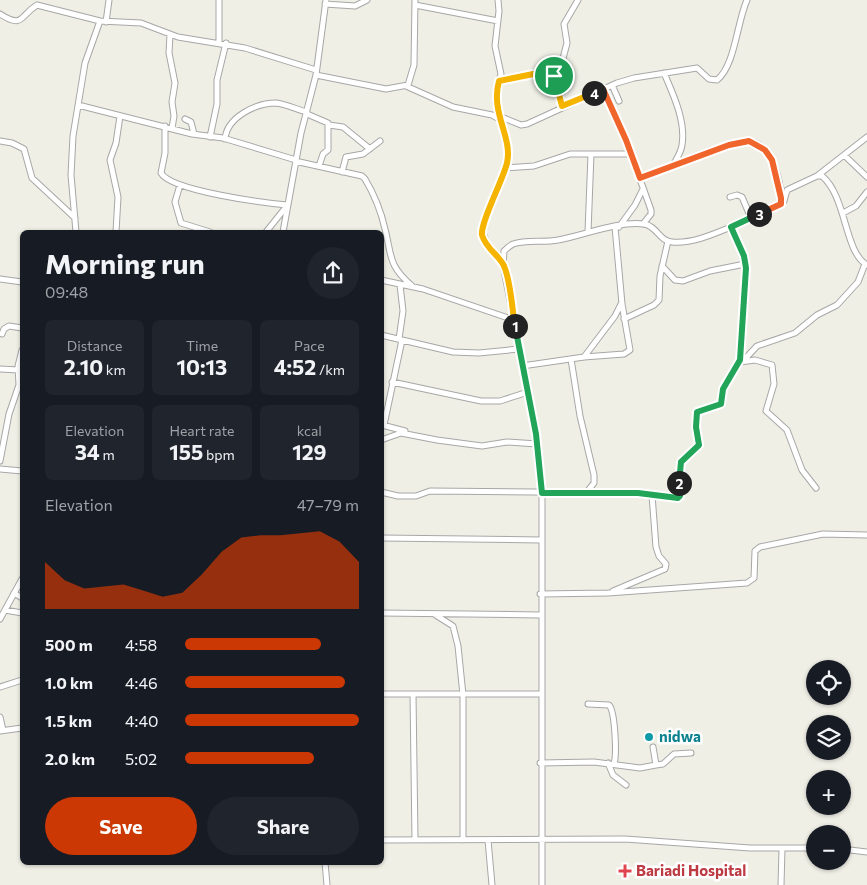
<!DOCTYPE html>
<meta charset="utf-8">
<style>
body{margin:0;font-family:Commissioner,sans-serif;background:#20242c;color:#f1f3f6;height:100vh;display:flex;flex-direction:column;font-size:19px;white-space:nowrap}
*{box-sizing:border-box;margin:0}
p{font-size:16px;color:#9ea1a6}
.icon{flex:none;width:28px;height:28px;fill:none;stroke:currentColor;stroke-width:2;stroke-linecap:round;stroke-linejoin:round}
.map{position:relative;flex:1;overflow:hidden}
.details{position:absolute;left:20px;top:230px;width:364px;height:635px;display:flex;flex-direction:column;background:#171b24;border-radius:8px;box-shadow:0 1px 4px #0004}
.details>*{flex:none}
.buttons{position:absolute;left:806px;top:660px;display:grid;gap:10px}
.buttons a{display:grid;place-items:center;width:45px;height:45px;border-radius:50%;background:#171b24;box-shadow:0 1px 4px #0004;font-size:25px}
.pin{position:absolute;display:grid;place-items:center;width:42px;height:42px;color:#fff;margin:-21px;border:2px solid #fff;border-radius:50%;box-shadow:0 1px 5px #0007}
.km{position:absolute;width:25px;height:25px;margin:-12px;border-radius:50%;background:#222;color:#fff;font-size:14px;line-height:25px;text-align:center}
.round{display:grid;place-items:center;flex:none;width:52px;height:52px;border-radius:26px;background:#20242c}
.headline{display:flex;align-items:center;justify-content:space-between;height:85px;padding:0 25px}
h1{font-size:28px;font-weight:700;line-height:38px}
.metrics{display:grid;grid-template-columns:repeat(3,1fr);gap:8px;height:85px;padding:5px 25px}
.metrics div{display:grid;align-content:center;border-radius:8px;background:#20242c;text-align:center}
.metrics b{font-size:21px;font-weight:700}
.metrics small{font-size:14px;font-weight:400}
.metrics p{font-size:14px}
.chart{height:140px;padding:10px 25px}
.chart p{display:flex;justify-content:space-between}
.chart svg{width:100%;height:90px;margin-top:5px;fill:#cc3804;opacity:.7}
.cta{display:flex;gap:10px;margin-top:auto;padding:10px 25px}
.cta a{flex:1;height:58px;border-radius:30px;background:#cc3804;color:#fff;font-size:20px;font-weight:700;line-height:58px;text-align:center}
.cta a+a{background:#20242c;color:#f1f3f6}
ul{padding:0 25px;list-style:none;font-size:16px}
li{display:grid;grid-template-columns:80px 60px 1fr;align-items:center;height:38px}
li i{height:12px;border-radius:6px;background:#cc3804}
.map>svg:first-child{display:block}
.lines{fill:none;stroke-linecap:round;stroke-linejoin:round}
.minor-casing{stroke:#a7a7a7;stroke-width:7}
.minor{stroke:#fff;stroke-width:5}
.split-1-casing{stroke:#fff;stroke-width:10}
.split-2-casing{stroke:#fff;stroke-width:10}
.split-3-casing{stroke:#fff;stroke-width:10}
.split-4-casing{stroke:#fff;stroke-width:10}
.split-5-casing{stroke:#fff;stroke-width:10}
.split-1{stroke:#f5b400;stroke-width:6}
.split-2{stroke:#22a559;stroke-width:6}
.split-3{stroke:#22a559;stroke-width:6}
.split-4{stroke:#f0652b;stroke-width:6}
.split-5{stroke:#f5b400;stroke-width:6}
.culture-dot{fill:#0f9aa8;stroke:#fff;stroke-width:2}
.health-dot{fill:#e0444e;stroke:#fff;stroke-width:2}
.labels{text-anchor:middle;stroke-width:5;stroke-linejoin:round;paint-order:stroke}
.culture-label{font-size:15px;font-weight:bold;fill:#0d838f;stroke:#fff;text-anchor:start}
.health-label{font-size:15px;font-weight:bold;fill:#be3a42;stroke:#fff;text-anchor:start}
</style>
<div class="map">
<svg width="867" height="885" viewBox="0 0 867 885">
<rect width="100%" height="100%" fill="#f0efe6"/>
<g class="lines">
<g class="minor-casing">
<path id="minor" d="M219,0v42
M498,0l1,11 -4,35 6,28 -5,19v11l13,51 -13,40 -13,27 -1,8 6,16 15,19
M325,4l30,2 12,-6
M415,5l83,16
M0,14c24,15 19,2 37,-9l63,16 41,2 37,14 67,11 71,22
M106,22l3,-22
M170,34l-1,19 6,30 -3,19 2,14 -2,12
M553,70l9,36
M664,73c9,21 22,48 18,72 -1,8 -6,14 -9,21
M316,75l70,14 22,-4 6,-20 1,-65
M499,81l50,-10 12,-5 6,-23 -3,-19 14,-24
M612,85l7,16
M406,86l47,21 39,8 7,4
M603,89l23,51 25,70v4l-8,10
M78,105l114,29 31,4 73,22
M307,114l21,9v27l-5,4 -4,12
M499,116l22,9 6,-1 90,-41 17,-5 63,-10 12,11 8,1c18,-14 20,-58 30,-80
M185,119l6,3 3,12
M329,125l14,2 27,22
M165,126v27l-4,20c10,18 104,30 126,32
M210,137l7,-33v-24l9,-37
M225,139c2,-22 31,-36 51,-36 10,1 22,7 31,9
M0,141l12,2 12,6 8,29 43,40
M844,155l23,22
M295,161l67,15 3,3c9,15 16,32 20,50 7,28 3,36 27,57
M506,168l28,-2 36,-12h61
M342,172l4,-15 17,-3 17,-13
M817,176l50,-39
M640,178c22,-8 89,-38 108,-37 25,2 34,43 33,63
M180,185l-5,17 6,21 29,9
M730,197l7,-2 5,2 9,21
M843,213l13,-7 11,-14
M619,227l16,-22 8,-16
M76,232l-5,-57 2,-39 12,-73 15,-42
M116,232l2,-35 -8,-37 6,-17 4,-27
M266,232l20,-25
M283,232l18,-99 15,-58 10,-75
M588,232l3,-78
M662,266l13,14 8,1 27,-10 35,-7
M0,279l22,3
M381,280l42,9 91,31
M624,319l30,-14 5,-5 1,-24 8,-35
M2,334l2,-5 5,-3 13,2
M381,335l72,17 26,1 40,-4
M399,339l4,-28 -3,-26
M584,357l31,-41 6,-12
M571,359l9,57 14,59v8l-8,10
M743,361l14,-15 38,-13 22,-18 20,-10 21,-23 7,-18
M740,362l15,-2 17,5 2,19 -8,27 21,19 15,40 14,18
M522,366l62,-9 40,-3 6,-4 -8,-46 -7,-77
M0,369l19,1
M392,382l89,19h19l28,-9
M382,425l23,6
M384,425l18,-85
M381,440l20,-7 36,7 45,6 25,-4 30,2
M0,461l9,-47 10,-29 -1,-19 4,-16
M0,469l22,2
M381,492l17,4h18l14,-5 207,2 42,4 2,-35 18,-17 -3,-18 1,-15 24,-8 2,-15 17,-29 6,-92 -2,-12 -13,-30 47,-20 6,-5 3,-11 30,-14h5c25,21 22,76 45,89
M381,538l160,2
M613,591l52,-22 1,-5 -7,-8 -3,-9 -4,-52
M14,593l8,5
M540,594l68,-1 139,-10 7,-5 1,-27 5,-4 63,-13 44,1
M5,610l17,3
M381,613l159,2
M434,614l19,12 5,20 5,49v145
M0,619l22,-40
M0,687l22,-7
M381,694h159
M413,694l2,146
M588,704l21,1c6,6 8,49 5,59
M0,717l3,13
M0,731l22,-3
M540,763l54,-1 46,6 16,-3 -3,-18
M608,763l5,12 13,10
M656,765l7,-1 11,-10 17,-1
M381,840l244,-1 125,9h65
M488,840l4,45
M842,849l25,3
M325,862l2,23
M542,885v-392l-10,-82 -29,-146 1,-14c3,-3 5,-5 9,-7 14,-5 30,-1 45,-4 27,-5 59,-19 86,-16 13,2 15,17 28,18 19,2 42,-8 59,-15
M781,885l1,-36"/>
</g>
<use href="#minor" class="minor"/>
</g>
<g class="lines">
<g class="split-1-casing">
<path id="split-1" d="M515,326c-3,-17 -4,-44 -11,-60 -5,-11 -18,-17 -22,-31 -2,-12 21,-55 25,-72 6,-26 -17,-50 -8,-82l54,-11 1,6"/>
</g>
<g class="split-2-casing">
<path id="split-2" d="M515,326l21,108 6,59h96l40,5 2,-2 -1,-13"/>
</g>
<g class="split-3-casing">
<path id="split-3" d="M679,483l2,-21 18,-17 -3,-18 1,-15 24,-8 2,-15 17,-29 6,-92 -2,-12 -13,-29 28,-13"/>
</g>
<g class="split-4-casing">
<path id="split-4" d="M594,93l9,-4 23,51 14,38 89,-33 20,-4 16,9 7,10 9,38v6l-22,10"/>
</g>
<g class="split-5-casing">
<path id="split-5" d="M554,76l8,30 32,-13"/>
</g>
<use href="#split-1" class="split-1"/>
<use href="#split-2" class="split-2"/>
<use href="#split-3" class="split-3"/>
<use href="#split-4" class="split-4"/>
<use href="#split-5" class="split-5"/>
</g>
<circle class="culture-dot" cx="649" cy="737" r="5"/>
<path class="health-dot" d="M622.5 863.5h5v5h5v5h-5v5h-5v-5h-5v-5h5z"/>
<g class="labels">
<g class="culture-label">
<text x="659" y="742">nidwa</text>
</g>
<g class="health-label">
<text x="636" y="876">Bariadi Hospital</text>
</g>
</g>
</svg>
<div class="buttons">
<a><svg class="icon" aria-label="locate" viewBox="0 0 24 24"><circle cx="12" cy="12" r="6"/><path d="M12 2v4M12 18v4M2 12h4M18 12h4"/></svg></a>
<a><svg class="icon" aria-label="layers" viewBox="0 0 24 24"><path d="M12 4l9 5-9 5-9-5zM3 14l9 5 9-5"/></svg></a>
<a>+</a>
<a>−</a>
</div>
<div class="pin" style="left:554px;top:76px;background:#1e9e55"><svg class="icon" aria-label="arrive" viewBox="0 0 24 24"><path d="M6 21V4h12l-3 4 3 4H6"/></svg></div>
<b class="km" style="left:515px;top:326px">1</b>
<b class="km" style="left:679px;top:483px">2</b>
<b class="km" style="left:759px;top:214px">3</b>
<b class="km" style="left:594px;top:93px">4</b>
<section class="details">
<div class="headline"><div><h1>Morning run</h1><p>09:48</p></div><a class="round"><svg class="icon" aria-label="share" viewBox="0 0 24 24"><path d="M12 15V3M7 8l5-5 5 5M5 13v7h14v-7"/></svg></a></div>
<div class="metrics">
<div><p>Distance</p><b>2.10<small> km</small></b></div>
<div><p>Time</p><b>10:13</b></div>
<div><p>Pace</p><b>4:52<small> /km</small></b></div>
</div>
<div class="metrics">
<div><p>Elevation</p><b>34<small> m</small></b></div>
<div><p>Heart rate</p><b>155<small> bpm</small></b></div>
<div><p>kcal</p><b>129</b></div>
</div>
<div class="chart"><p><span>Elevation</span>47–79 m</p>
<svg viewBox="0 0 160 44" preserveAspectRatio="none"><path d="M0 44V21L10 30L20 34L30 33L40 32L50 35L60 38L70 36L80 27L90 16L100 9L110 8L120 8L130 7L140 6L150 11L160 21V44z"/></svg>
</div>
<ul>
<li><b>500 m</b>4:58<i style="width:78%"></i></li>
<li><b>1.0 km</b>4:46<i style="width:92%"></i></li>
<li><b>1.5 km</b>4:40<i style="width:100%"></i></li>
<li><b>2.0 km</b>5:02<i style="width:74%"></i></li>
</ul>
<div class="cta"><a>Save</a><a>Share</a></div>
</section>
</div>
